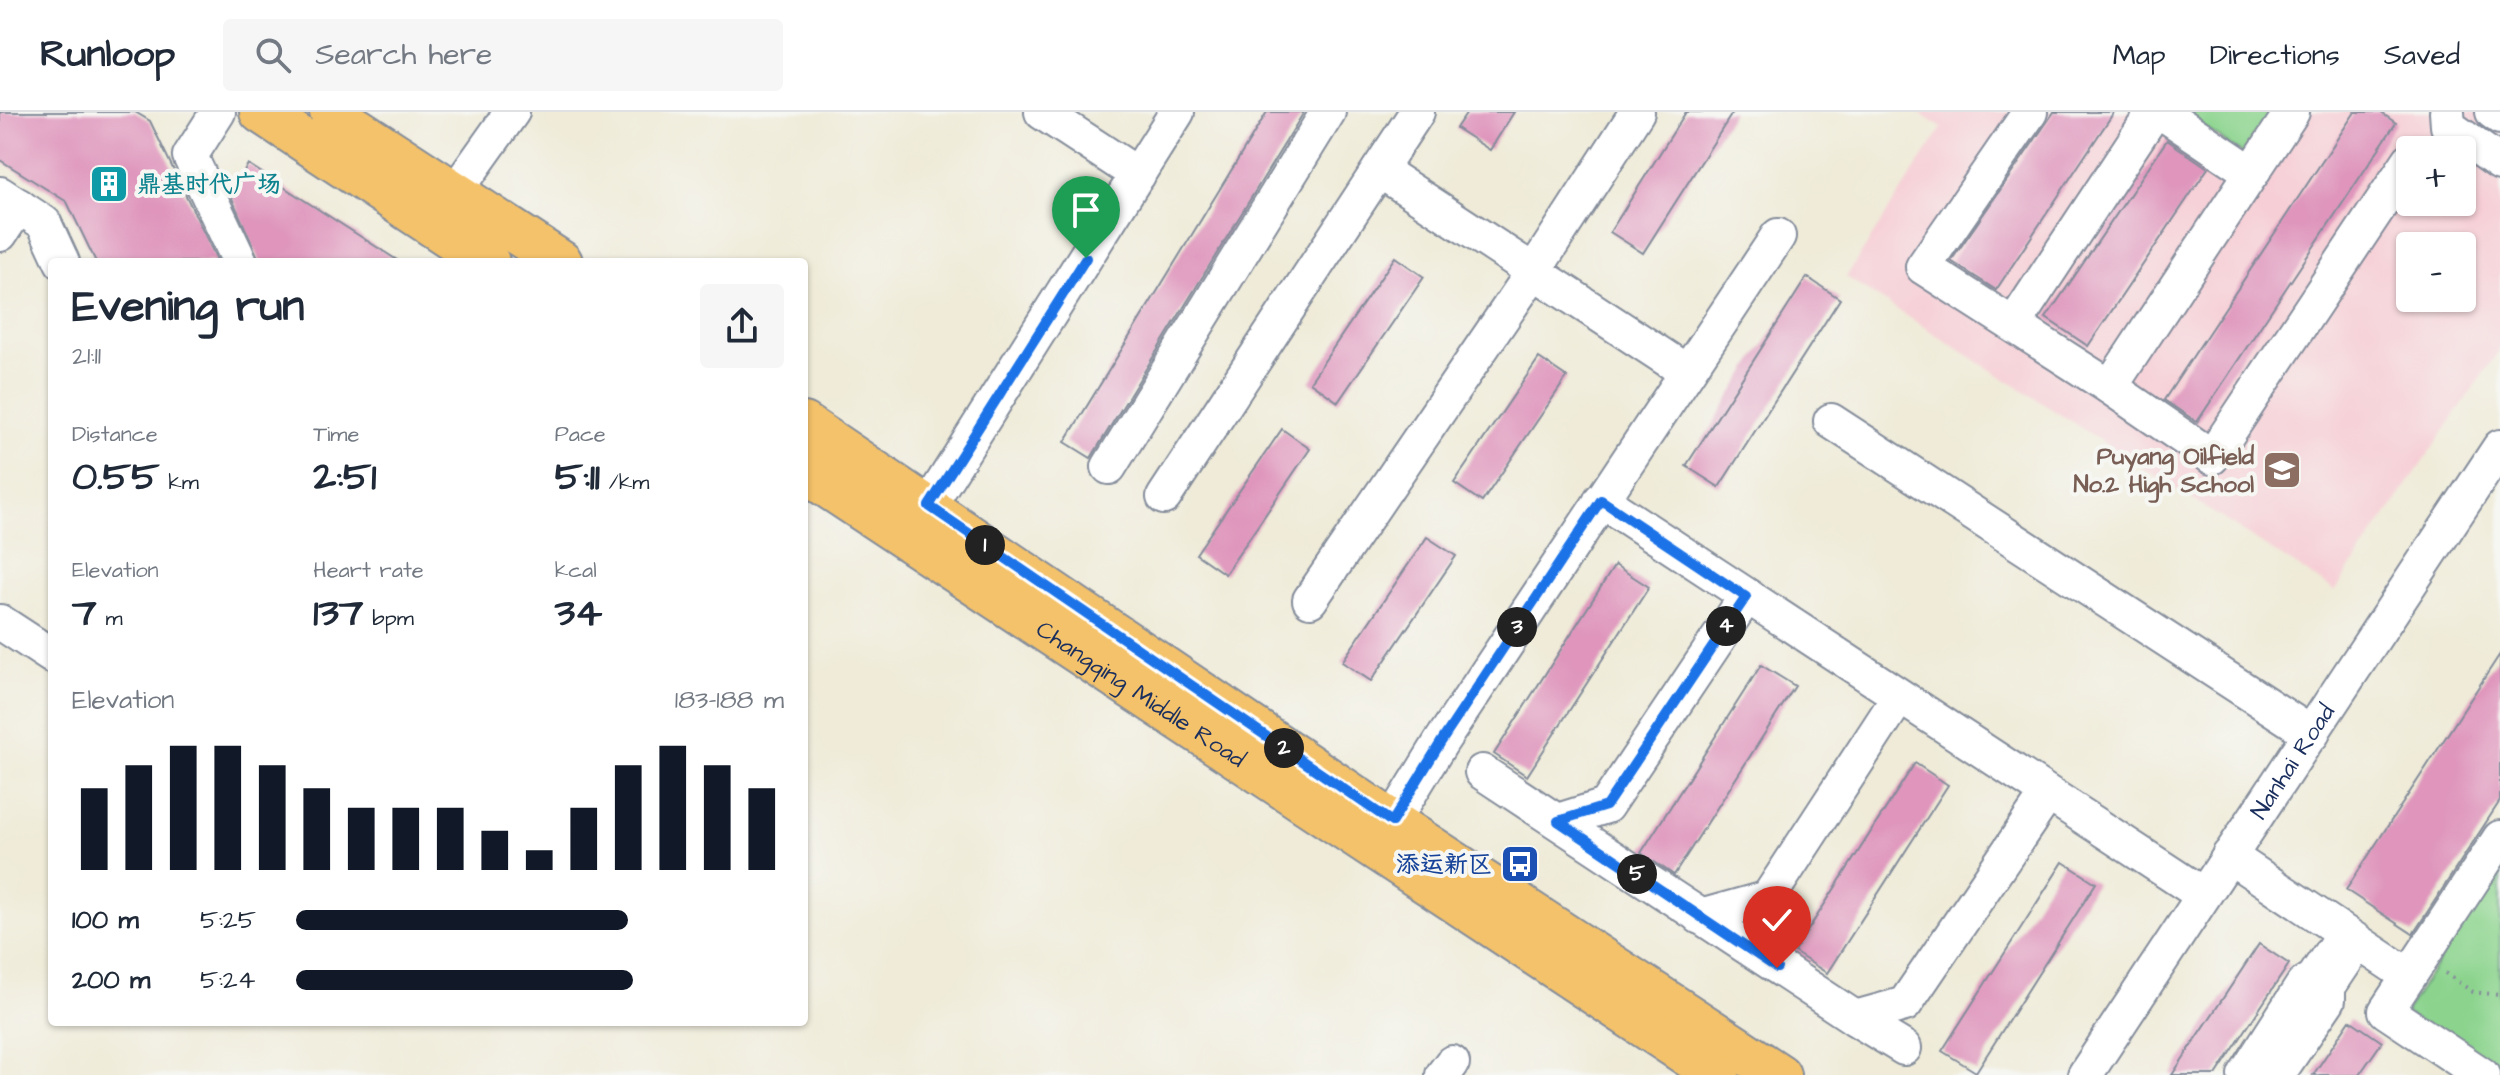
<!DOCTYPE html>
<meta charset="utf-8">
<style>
body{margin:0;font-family:"Architects Daughter","LXGW WenKai TC",sans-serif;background:#f6f6f7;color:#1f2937;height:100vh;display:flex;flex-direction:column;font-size:30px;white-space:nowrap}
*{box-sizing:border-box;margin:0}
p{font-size:26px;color:#747a83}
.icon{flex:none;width:44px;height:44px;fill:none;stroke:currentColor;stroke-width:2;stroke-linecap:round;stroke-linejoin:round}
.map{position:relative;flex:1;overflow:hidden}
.side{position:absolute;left:48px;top:146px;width:760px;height:768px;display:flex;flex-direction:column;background:#fff;border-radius:8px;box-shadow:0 2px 6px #0004}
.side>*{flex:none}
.buttons{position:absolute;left:2396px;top:24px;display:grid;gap:16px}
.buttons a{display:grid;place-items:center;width:80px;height:80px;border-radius:8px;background:#fff;box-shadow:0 2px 6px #0004;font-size:40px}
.pin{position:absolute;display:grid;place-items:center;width:68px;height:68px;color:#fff;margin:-82px -34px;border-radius:50% 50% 50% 0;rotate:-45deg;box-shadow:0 0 8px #0007}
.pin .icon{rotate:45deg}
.km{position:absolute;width:40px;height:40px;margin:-20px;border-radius:50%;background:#222;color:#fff;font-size:22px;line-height:40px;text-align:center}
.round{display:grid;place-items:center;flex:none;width:84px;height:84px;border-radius:8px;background:#f6f6f7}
.headline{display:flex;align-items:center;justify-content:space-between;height:136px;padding:0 24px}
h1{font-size:44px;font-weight:700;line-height:60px}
.metrics{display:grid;grid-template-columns:repeat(3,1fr);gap:12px;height:136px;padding:8px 24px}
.metrics div{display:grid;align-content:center}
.metrics b{font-size:40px;font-weight:700}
.metrics small{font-size:22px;font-weight:400}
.metrics p{font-size:22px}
.chart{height:224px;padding:16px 24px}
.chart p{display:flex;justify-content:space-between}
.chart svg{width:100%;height:144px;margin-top:8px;stroke:#111827;stroke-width:6}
ul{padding:0 24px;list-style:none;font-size:26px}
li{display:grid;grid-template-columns:128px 96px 1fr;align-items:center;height:60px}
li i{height:20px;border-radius:10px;background:#111827}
header{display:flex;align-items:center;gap:48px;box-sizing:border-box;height:112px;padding:0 40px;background:#fff;border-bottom:2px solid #e0e1e3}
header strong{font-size:38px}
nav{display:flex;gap:44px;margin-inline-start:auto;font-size:28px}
.search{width:560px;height:72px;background:#f6f6f7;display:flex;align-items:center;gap:20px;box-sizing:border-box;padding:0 28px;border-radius:8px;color:#747a83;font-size:30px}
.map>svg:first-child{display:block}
.built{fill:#f6cfd6;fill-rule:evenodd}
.green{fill:#8cd48e;stroke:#548276;stroke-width:2}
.building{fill:#df95bc}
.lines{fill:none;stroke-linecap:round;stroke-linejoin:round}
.minor-casing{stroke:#858d9b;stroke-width:38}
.major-casing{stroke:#858d9b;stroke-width:46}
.path{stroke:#858d9b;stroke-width:4;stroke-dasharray:2 6;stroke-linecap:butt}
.minor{stroke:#fff;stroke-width:34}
.major{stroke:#f4c26a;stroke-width:42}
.route-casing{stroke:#fff;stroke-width:16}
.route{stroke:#1a73e8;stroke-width:10}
.labels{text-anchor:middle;stroke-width:8;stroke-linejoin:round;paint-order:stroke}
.culture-label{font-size:24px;font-weight:bold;fill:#0d838f;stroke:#f6f6f2;text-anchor:start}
.education-label{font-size:24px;font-weight:bold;fill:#785e54;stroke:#f6f6f2;text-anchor:end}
.street-label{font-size:24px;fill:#1b2f5e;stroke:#f6f6f2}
.transit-label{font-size:24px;font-weight:bold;fill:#164399;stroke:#f6f6f2;text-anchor:end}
</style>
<header>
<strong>Runloop</strong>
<div class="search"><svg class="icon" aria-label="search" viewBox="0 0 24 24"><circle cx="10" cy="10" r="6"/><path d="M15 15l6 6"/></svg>Search here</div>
<nav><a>Map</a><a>Directions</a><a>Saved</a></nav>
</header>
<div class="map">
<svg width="2500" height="963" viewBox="0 0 2500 963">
<rect width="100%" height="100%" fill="#f6f6f2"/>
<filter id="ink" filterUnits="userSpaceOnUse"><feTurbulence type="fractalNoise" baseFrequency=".0125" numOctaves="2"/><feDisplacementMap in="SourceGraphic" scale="16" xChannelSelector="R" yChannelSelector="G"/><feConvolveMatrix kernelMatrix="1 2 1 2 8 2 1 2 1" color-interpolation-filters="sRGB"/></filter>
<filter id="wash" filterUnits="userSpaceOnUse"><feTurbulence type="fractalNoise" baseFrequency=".006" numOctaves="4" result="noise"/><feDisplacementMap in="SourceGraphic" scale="32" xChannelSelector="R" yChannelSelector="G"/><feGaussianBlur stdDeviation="1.8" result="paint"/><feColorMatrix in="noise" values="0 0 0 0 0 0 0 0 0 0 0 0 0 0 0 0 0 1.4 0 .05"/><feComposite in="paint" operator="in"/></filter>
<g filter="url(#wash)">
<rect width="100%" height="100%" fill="#efebd8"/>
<path class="built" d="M1917,0h583v237l-165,242 -489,-314 96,-149zM2410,38h52v52h-52zM2410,134h52v52h-52z"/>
<path class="green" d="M2181,0h93l-29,44z
M2500,756v206l-96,-61z"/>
<g id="blocks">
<path class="building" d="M0,0h135l15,9 68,141h-122l-29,-60 -67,-42z
M1267,0h37l-213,346 -26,-16z
M1467,0h47l-24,38 -34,-22z
M1686,0h47l-90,141 -33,-21z
M2054,0h60l-118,178 -45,-29z
M2355,0h25l16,11 -199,299 -33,-22z
M2167,28l41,28 -120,178 -42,-28z
M248,52l152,98h-140l-29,-66z
M1395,145l29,20 -86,125 -28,-20z
M1807,165l33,22 -121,188 -33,-21z
M1539,246l28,19 -85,125 -28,-19z
M1282,317l28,20 -85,125 -29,-20z
M1427,425l29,19 -85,125 -29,-19z
M1615,453l34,22 -122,189 -33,-22z
M2500,542v147l-87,133 -67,-44z
M1761,553l34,21 -121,189 -33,-22z
M1915,651l33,22 -121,188 -33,-21z
M2063,750l33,21 -120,189 -34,-21z
M2259,832l30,20 -73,111h-44z
M2350,908l32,22 -23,33h-46z"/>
</g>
</g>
<g filter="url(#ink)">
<use href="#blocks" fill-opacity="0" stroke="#858d9b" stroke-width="2"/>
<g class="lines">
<g class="minor-casing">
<g id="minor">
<path d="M218,0l-28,44 50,106"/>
<path d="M1042,0l96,63"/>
<path d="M2030,0l-107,155 187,120 102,70 198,-297"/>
<path d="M2161,0l91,61"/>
<path d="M2447,0l1,14 52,37"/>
<path d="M2493,0l7,5"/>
<path d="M1379,58l308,202"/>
<path d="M455,80l57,-80"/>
<path d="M0,82l44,29 18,39"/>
<path d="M0,122l19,-28"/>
<path d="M2014,212l140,-212"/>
<path d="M2110,275l182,-275"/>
<path d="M1831,309l481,313"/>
<path d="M1109,355l219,-355"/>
<path d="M1164,385l253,-385"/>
<path d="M1601,388l602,395"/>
<path d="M914,417l263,-417"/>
<path d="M1310,488l224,-329 103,-159"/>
<path d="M0,510l52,34"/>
<path d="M1482,660l373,246 49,30"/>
<path d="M1558,709l48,-15 140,-209"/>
<path d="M1392,710l49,-80 337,-506"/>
<path d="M2229,744l180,120"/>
<path d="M1700,805l68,-19 131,-201"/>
<path d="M1855,906l50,-14 142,-209"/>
<path d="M1443,963l9,-12"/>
<path id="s1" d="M2085,963l415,-628"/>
<path d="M2245,963l58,-90 11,-7 30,-45"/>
<path d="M2277,963l51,-75v-13l20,-30"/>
<path d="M2482,963l-96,-64 114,-173"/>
</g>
</g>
<g class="major-casing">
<g id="major">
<path d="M261,0l227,150"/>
<path d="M331,0l230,150"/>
<path d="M804,312l588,398 387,253"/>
<path id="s2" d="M804,359l914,604"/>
</g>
</g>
<path class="path" d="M2445,861l28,19 27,3"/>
<use href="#minor" class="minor"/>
<use href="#major" class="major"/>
</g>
</g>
<g class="lines" filter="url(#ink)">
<g class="route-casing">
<path id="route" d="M1086,146l-157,248 463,316 49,-80 160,-242 145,97 -140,209 -48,15 219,147"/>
</g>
<use href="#route" class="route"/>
</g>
<defs>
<g id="building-square" transform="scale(2)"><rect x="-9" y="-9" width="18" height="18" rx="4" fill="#0f9aa8" stroke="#f6f6f2"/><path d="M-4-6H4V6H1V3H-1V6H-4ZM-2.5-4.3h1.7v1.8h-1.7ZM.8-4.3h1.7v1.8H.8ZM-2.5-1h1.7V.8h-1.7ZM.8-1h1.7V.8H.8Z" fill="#fff"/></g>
<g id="school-square" transform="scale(2)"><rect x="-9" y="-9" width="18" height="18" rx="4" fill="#8d6e63" stroke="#f6f6f2"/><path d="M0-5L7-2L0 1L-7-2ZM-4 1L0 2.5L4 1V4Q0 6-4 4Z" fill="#fff"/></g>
<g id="bus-square" transform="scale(2)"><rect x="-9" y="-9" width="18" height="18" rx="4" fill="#1a4fb4" stroke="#f6f6f2"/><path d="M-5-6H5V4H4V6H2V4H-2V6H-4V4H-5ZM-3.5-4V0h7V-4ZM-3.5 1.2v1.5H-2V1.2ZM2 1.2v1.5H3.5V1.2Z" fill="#fff"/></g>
</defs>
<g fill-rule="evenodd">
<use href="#building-square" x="109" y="72"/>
<use href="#school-square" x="2282" y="358"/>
<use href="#bus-square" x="1520" y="752"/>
</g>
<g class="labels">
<g class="culture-label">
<text x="137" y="80">鼎基时代广场</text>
</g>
<g class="education-label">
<text x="2254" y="352">Puyang Oilfield<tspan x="2254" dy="28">No.2 High School</tspan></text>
</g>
<g class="street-label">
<text dy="8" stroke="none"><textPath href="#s2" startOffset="404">Changqing Middle Road</textPath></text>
<text dy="8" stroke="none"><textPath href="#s1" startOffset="376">Nanhai Road</textPath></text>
</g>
<g class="transit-label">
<text x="1492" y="760">添运新区</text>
</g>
</g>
</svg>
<div class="buttons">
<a>+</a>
<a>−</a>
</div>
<div class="pin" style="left:1086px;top:146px;background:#1e9e55"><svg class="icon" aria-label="arrive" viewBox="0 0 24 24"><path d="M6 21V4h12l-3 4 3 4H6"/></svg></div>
<div class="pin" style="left:1777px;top:856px;background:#d93025"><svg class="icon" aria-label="check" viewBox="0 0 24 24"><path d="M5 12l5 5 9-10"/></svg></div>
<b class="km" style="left:985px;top:433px">1</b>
<b class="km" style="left:1284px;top:636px">2</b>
<b class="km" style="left:1517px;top:515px">3</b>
<b class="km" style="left:1726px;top:514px">4</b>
<b class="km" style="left:1637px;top:762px">5</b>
<section class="side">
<div class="headline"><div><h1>Evening run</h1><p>21:11</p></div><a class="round"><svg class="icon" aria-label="share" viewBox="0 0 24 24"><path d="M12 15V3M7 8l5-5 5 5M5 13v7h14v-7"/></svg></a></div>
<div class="metrics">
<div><p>Distance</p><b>0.55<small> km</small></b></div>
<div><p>Time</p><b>2:51</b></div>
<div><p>Pace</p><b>5:11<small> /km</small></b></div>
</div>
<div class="metrics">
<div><p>Elevation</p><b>7<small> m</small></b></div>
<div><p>Heart rate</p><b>137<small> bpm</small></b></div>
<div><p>kcal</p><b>34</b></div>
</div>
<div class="chart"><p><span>Elevation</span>183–188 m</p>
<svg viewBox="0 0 160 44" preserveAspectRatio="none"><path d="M5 44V19M15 44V12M25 44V6M35 44V6M45 44V12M55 44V19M65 44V25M75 44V25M85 44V25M95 44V32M105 44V38M115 44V25M125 44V12M135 44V6M145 44V12M155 44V19"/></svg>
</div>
<ul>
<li><b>100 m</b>5:25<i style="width:68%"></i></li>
<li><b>200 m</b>5:24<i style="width:69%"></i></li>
</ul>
</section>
</div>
